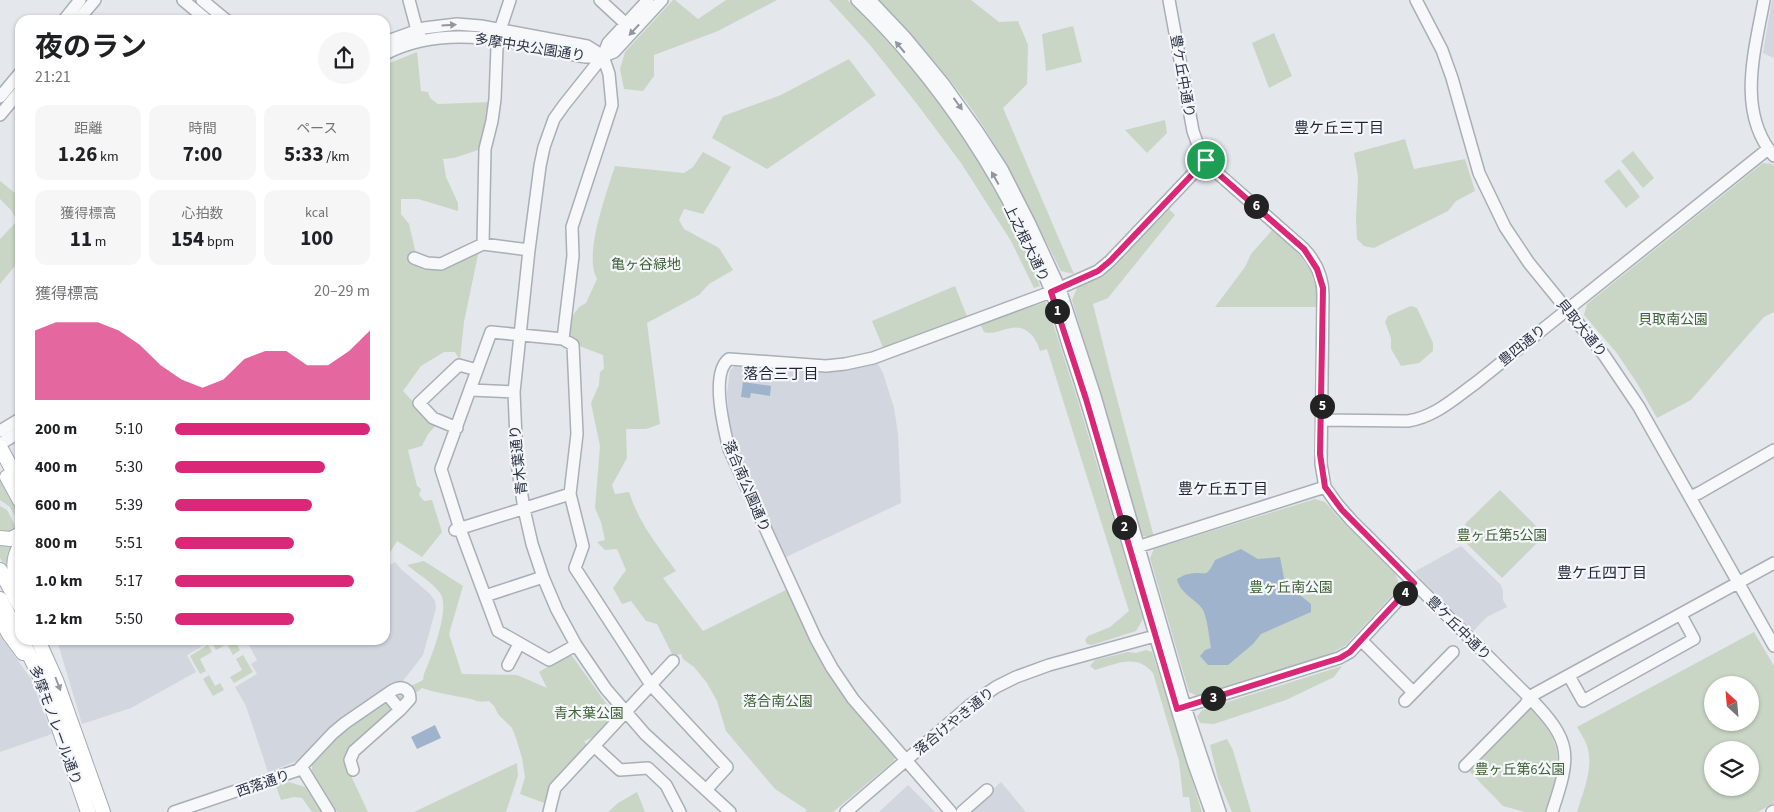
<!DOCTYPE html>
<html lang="ja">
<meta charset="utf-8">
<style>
body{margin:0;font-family:"Source Sans 3","Noto Sans JP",sans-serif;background:#f6f6f6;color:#202124;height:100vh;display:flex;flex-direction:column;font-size:19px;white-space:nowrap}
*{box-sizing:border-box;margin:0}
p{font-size:16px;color:#757577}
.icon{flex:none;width:28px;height:28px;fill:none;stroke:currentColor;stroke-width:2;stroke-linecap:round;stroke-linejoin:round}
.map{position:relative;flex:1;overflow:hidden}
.panel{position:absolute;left:15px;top:15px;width:375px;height:630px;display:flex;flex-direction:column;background:#fff;border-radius:15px;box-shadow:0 1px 4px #0004}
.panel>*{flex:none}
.needle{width:32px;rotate:334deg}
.fabs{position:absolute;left:1704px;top:676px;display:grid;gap:10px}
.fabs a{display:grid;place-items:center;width:55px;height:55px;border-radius:50%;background:#fff;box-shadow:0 1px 4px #0004;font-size:25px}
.pin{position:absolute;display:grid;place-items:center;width:42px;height:42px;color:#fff;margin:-21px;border:2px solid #fff;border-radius:50%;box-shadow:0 1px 5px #0007}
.km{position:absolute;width:25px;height:25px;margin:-12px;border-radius:50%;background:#222;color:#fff;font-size:14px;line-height:25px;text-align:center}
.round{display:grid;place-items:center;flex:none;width:52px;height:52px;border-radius:26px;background:#f6f6f6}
.head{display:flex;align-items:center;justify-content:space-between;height:85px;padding:0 20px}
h1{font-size:28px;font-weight:700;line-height:38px}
.figures{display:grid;grid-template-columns:repeat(3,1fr);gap:8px;height:85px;padding:5px 20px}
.figures div{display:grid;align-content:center;border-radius:12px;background:#f6f6f6;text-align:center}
.figures b{font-size:21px;font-weight:700}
.figures small{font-size:14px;font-weight:400}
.figures p{font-size:14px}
.chart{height:140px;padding:10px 20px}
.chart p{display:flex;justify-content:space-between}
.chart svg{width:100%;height:90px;margin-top:5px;fill:#db2777;opacity:.7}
ul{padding:0 20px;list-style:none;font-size:16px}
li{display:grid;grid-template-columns:80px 60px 1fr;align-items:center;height:38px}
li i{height:12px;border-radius:6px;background:#db2777}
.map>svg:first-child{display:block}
.built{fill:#d2d6de}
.green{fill:#c9d6c5;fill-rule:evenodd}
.water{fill:#9fb4cc}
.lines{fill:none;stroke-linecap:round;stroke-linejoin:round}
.minor-casing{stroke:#a9aeb7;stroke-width:14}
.major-casing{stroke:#a3abb8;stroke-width:16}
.minor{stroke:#f7f8fa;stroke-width:11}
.major{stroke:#fff;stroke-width:14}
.oneway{fill:#9196a0}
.oneway2{fill:#959aa2}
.route-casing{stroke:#fff;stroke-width:10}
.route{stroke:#db2777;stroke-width:6}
.labels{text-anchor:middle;stroke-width:4.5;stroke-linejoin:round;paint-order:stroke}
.street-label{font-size:14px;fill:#2b3445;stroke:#f4f6f9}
.park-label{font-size:14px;fill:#3f6138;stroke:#f4f6f9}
.neighbourhood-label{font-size:15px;fill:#1d2536;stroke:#f4f6f9}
</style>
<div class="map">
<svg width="1774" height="812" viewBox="0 0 1774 812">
<rect width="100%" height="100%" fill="#e4e7ec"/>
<path class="built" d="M1772,0h2v58l-11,-5z
M878,364l5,9 11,35 4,26 3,69 -115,54 -49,-105 -8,-32 -2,-27 3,-23 5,-4 77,6h18l18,-2z
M1461,546l40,39 2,6v9l4,7 -20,10 -14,14 -59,-59z
M395,562l6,7 29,25 5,7 1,7 -13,47 -20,26h-7l-5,2 -52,36 -42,42 -29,11 -22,-66 -11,-19 22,-13 -6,-10 6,-4 -8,-15 9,-5h127v-72z
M0,635l31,44 21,55 -52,18z
M57,640h140l4,7 -14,8 9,17 -65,36 -49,16z
M1001,782l25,30h-58z
M908,785l27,27h-56z"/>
<path class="green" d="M673,0h2l23,19 28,-19h51l-59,31 -64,24v21l-11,15 -19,-2 -4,-20 5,-17z
M829,0h18l9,8c48,51 99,106 134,167 20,35 35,74 50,111l-6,2 -23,-47 -50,-78 -44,-59 -47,-59z
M877,0h94l28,22 19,-1 10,24 -1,39 -24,24 71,166 -13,-3c-24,-47 -47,-96 -76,-142 -30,-47 -68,-89 -108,-129z
M1073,26l9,36 -36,9 -4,-37z
M1274,33l18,43 -23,12 -17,-45z
M417,52l4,39 7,1 2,6 8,6 53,-2 -10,47 -27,9 -11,1 3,18 12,26v8l-40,-12h-17v15l8,10 9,38 8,4 53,-16 -15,72 -4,38 -5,-8h-11l-23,14 -18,25 26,28 9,4 -10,11 -6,12 -14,4 9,36 4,3 -2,6 5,6 8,-1 10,32 -20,25 -25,-16 -8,13 -4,2v-491z
M849,59l27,36 -109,74 -55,-31 11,-22 58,-21z
M1165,120l2,13 -20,20 -22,-23z
M1405,139l9,30 51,-10 10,32 -19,10 -8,10 -74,37 -10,-2 -7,-7 -1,-21 2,-41 -4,-24z
M1633,151l21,27 -11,10 -22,-27z
M703,152l28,15 -28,47 -19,-5 -5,11 5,9 35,19 14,22 -24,14 -10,11 -52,28 13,101 -14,5h-20l1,29 -15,27 3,9 14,-2c10,31 28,53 47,79l-13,7 40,53 85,-42 24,51 83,115 -1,6 -61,51h-28l2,-2 -32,-21 -49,-58 -9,-30 -10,-18 -13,-16 -11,-8 -2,-5 -8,2 -16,-32 -11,-3 -15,-20 -9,3 -9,-16 13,-18 -9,-21 -12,1 -8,-8 8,-2 -4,-18 -6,-14 5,-62 -9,-43 8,-18 1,-13 4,-3 -1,-14 -29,-11 -9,-10 3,-12 11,-15 7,-4 11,-24c-14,-24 10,-87 18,-113l69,7 9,-6z
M1763,163l9,1 2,2v146l-10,5 -73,83 -34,18 -20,-35 -21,-31 -32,-37 3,-11z
M1619,169l21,28 -14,11 -22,-27z
M0,181l20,16v18l-5,2 -4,-7 -11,-11z
M1166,206l9,9 -67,83 -15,6 19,76 42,157 -12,-1 -70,-236 6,-14z
M20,220v40l-20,24v-45l17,-18z
M1273,229c26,23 47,40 44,78h-102l30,-40 6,-13z
M955,286l13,33 -84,31 -12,-29z
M1046,302l32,99 65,218 -7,12 -44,14 -5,-1 -2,-4 3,-4 22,-9 19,-16 -82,-262 -7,2c-3,-12 -13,-26 -28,-23 -10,1 -18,7 -28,4l-4,-8z
M1411,306l6,2 16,35v8l-14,12 -18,3 -10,-17v-11l-6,-16 3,-6z
M0,474l20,38v13l-10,-18 -10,-7z
M1500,490l45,45 -43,43 -37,-36v-18z
M1315,499l10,3 13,15 58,58 4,12 -54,58 -18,10 -131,41 -8,-4 -39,-134 4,-9z
M0,506l7,4 11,21 -18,3z
M15,541l-2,41 -13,-24v-16z
M424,561l39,25 -14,48 13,40 55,1 30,13 -8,-16 28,-17 5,1 42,58c-2,14 -18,23 -30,27l4,6 -41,57 -27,-10 5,-17 -3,-19 -6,-20 -4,-10 -14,-14 -4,-8 -5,-5c-12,2 -12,-1 -23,-3 -15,-3 -30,-5 -44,-10l-31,24 -43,38 -3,13 23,49h-31l-25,-41v-7l23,-27 59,-42 29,-15 1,-6c7,-16 27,-66 16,-81 -8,-11 -22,-19 -33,-28z
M1754,632l20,34v137l-16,9h-181c6,-20 16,-42 11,-63 -2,-8 -7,-15 -11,-22zM1712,685h38v37h-38zM1712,750h38v38h-38z
M217,640h17l6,10 -7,5 -6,-11 -11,6 -4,-7z
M208,645l4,7 -12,7 6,12 -6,3 -10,-18z
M1146,650l6,2 50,160h-11l-2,-15h-6l-4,-36 -26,-88c-17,-20 -36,-9 -58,-3l-5,-4 5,-6 33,-8 8,1z
M243,655l10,17 -19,11 -4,-6 12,-7 -6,-11z
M1342,666l-8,11 -48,23 -72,24 -14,-1 -3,-6 5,-7z
M209,675l6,11 5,-3 4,7 -11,6 -10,-17z
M1529,707c39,39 31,57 16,105h-20l-22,-6 -33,-34 1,-5z
M1227,739l6,11 18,62h-19l-14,-33 -8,-34z
M517,763l1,13 -12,36h-92z
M289,782l16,5 16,25h-9l-10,-14 -8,-1 -13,3 -5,-14z
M637,792l8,20h-37l10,-9z"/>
<path class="water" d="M743,382l28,4 -1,10 -19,-3 -1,5 -9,-1z
M1241,549l17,10 22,-2 5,26 26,21v8l-50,22 -8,10 -25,21h-20l-8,-9 5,-6 6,-2c-2,-11 -3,-25 -7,-36 -5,-12 -24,-17 -27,-33 4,-2 8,-5 12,-5 17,-4 16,7 26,-14z
M435,725l6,13 -24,11 -6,-12z"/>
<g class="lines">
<g class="minor-casing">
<path id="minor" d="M183,0l24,20
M202,0l24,20
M409,0l8,30 3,6
M600,0l26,24
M648,0l-40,43 -5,13 -39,49 -10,14 -10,28 -4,19 -11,84 -15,142 3,71 7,46 8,35 11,33 14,33 19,35 30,44 39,45 85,78
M857,0c84,81 150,183 194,291 7,19 12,38 18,57 18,52 33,105 48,158 25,86 50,171 76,256l18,50
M870,0l35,37 38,46 35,49 24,37 28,55 30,65 35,107 90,311 35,105
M1169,0l24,131 6,17 15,22 90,79c12,13 19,29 19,46l-2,169 4,23 12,17 15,17 177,176c44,45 42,58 23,115
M1416,0l26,50 10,28 27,95 26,54 24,36 75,92 35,52 135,239
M1764,0c-9,50 -28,112 10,156
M64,20l16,-20
M78,20l17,-20
M385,42l39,-14 33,-4 24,2 106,20 16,10
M385,54c63,-33 135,-10 200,3l18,-1 11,-4 48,-52
M603,56l6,18 3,31 -40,122 1,29 -10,83 10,6 4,89 -7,60 13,52 -8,22 76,117 76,82 -21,23
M0,97l20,-24
M0,115l20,-24
M483,244l2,-95 7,-28 3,-22 2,-52 3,-17 10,-30
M414,258l13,5 14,1 42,-20 46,6
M563,339l-72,-7 -50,137 19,60 38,102 51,29 27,-15
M471,390l43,2
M1322,420l86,1c27,-4 47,-23 69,-39l291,-233
M457,428l-24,-10 -14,-15 40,-38 18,5
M0,431l20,-12
M0,444l20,-12
M1690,497l9,-4 75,-43
M455,530l115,-36
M1134,548l191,-61
M485,596l58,-19
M1361,640l52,52
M508,665l11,-21
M1569,676l14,25 111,-62 -13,-24
M1405,701l48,-49
M1180,708l159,-50 11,-6 64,-69
M594,746l26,24 28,-2 18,17 14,27
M1465,766l61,-62 3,-7 245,-134
M302,768l27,44
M353,770l-3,-10 4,-9 46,-41
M174,812l124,-42 35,-37 12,-10 48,-33c9,-5 17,-1 17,9l-10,11 -13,-16
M549,812l6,-24 118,-127
M846,812l124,-107 26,-18 20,-10 33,-12 113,-31
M951,812l-98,-113 -21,-31 -16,-29 -87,-190c-5,-20 -19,-76 0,-90l97,7 19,-2 28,-6 178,-66 47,-21 12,-10 96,-101
M962,812l25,-22
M1772,812l2,-1"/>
</g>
<g class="major-casing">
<path id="major" d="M0,447l20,37
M7,477l13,24
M0,538l11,1 9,-5
M20,546c-9,15 -6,26 0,41
M0,570l20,36
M0,599l15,28
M0,618l9,16 14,19
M22,640l22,45 44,127
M38,640l18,40 47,132"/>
</g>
<use href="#minor" class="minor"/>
<use href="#major" class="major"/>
</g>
<defs><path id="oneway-solid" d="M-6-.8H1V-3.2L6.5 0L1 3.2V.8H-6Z" transform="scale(1.25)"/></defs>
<g class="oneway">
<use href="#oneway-solid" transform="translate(449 25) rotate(-4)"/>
<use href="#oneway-solid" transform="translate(634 30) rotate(133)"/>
<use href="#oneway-solid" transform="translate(900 47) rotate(-130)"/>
<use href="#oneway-solid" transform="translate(958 104) rotate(54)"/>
<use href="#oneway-solid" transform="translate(995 178) rotate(-119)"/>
</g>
<use class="oneway2" href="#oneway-solid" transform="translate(58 684) rotate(69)"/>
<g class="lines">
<g class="route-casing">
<path id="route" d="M1206,160l8,10 90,79 13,20 6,19 -3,166 5,33 17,23 72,73 -64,69 -10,6 -163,51 -91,-310 -35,-107 47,-21 12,-10z"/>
</g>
<use href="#route" class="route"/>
</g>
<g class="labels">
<g class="street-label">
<text transform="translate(530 47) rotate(9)" y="5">多摩中央公園通り</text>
<text transform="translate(1183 76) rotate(80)" y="5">豊ケ丘中通り</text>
<text transform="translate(1027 243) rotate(64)" y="5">上之根大通り</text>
<text transform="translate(1582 328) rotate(51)" y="5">貝取大通り</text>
<text transform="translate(1522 345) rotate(-39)" y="5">豊四通り</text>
<text transform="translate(518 460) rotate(-96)" y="5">青木葉通り</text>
<text transform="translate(747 486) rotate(67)" y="5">落合南公園通り</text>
<text transform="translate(1459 628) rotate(45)" y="5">豊ケ丘中通り</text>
<text transform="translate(954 721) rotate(-39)" y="5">落合けやき通り</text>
<text transform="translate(56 725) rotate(70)" y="5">多摩モノレール通り</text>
<text transform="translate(263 783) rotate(-19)" y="5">西落通り</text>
</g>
<g class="park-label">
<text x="646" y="269">亀ヶ谷緑地</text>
<text x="1673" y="324">貝取南公園</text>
<text x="1502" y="540">豊ヶ丘第5公園</text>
<text x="1291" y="592">豊ヶ丘南公園</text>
<text x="778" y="706">落合南公園</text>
<text x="589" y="718">青木葉公園</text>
<text x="1520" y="774">豊ヶ丘第6公園</text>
</g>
<g class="neighbourhood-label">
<text x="1339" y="133">豊ケ丘三丁目</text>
<text x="781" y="379">落合三丁目</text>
<text x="1223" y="494">豊ケ丘五丁目</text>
<text x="1602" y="578">豊ケ丘四丁目</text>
</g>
</g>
</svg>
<div class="fabs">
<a><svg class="needle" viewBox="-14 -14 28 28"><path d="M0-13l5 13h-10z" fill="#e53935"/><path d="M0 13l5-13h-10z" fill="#757577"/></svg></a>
<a><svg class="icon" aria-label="layers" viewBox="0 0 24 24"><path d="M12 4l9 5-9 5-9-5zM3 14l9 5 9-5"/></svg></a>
</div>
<div class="pin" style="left:1206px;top:160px;background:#1e9e55"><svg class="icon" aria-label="arrive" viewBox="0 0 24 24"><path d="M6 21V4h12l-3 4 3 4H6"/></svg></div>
<b class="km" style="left:1057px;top:311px">1</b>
<b class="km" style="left:1124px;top:527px">2</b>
<b class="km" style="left:1213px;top:698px">3</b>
<b class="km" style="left:1405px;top:593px">4</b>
<b class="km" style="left:1322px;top:406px">5</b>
<b class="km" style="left:1256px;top:206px">6</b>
<section class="panel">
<div class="head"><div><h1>夜のラン</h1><p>21:21</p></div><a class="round"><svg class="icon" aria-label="share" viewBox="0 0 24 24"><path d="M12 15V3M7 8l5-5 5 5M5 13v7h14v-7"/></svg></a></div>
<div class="figures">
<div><p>距離</p><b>1.26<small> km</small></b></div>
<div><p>時間</p><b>7:00</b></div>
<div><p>ペース</p><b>5:33<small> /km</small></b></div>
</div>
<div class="figures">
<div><p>獲得標高</p><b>11<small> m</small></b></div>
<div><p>心拍数</p><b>154<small> bpm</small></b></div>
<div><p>kcal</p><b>100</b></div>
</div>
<div class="chart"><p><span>獲得標高</span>20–29 m</p>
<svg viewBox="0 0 160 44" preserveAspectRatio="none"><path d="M0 44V10L10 6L20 6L30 6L40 10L50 17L60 27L70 34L80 38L90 34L100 24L110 20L120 20L130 27L140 27L150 20L160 10V44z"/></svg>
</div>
<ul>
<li><b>200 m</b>5:10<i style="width:100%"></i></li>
<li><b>400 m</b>5:30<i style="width:77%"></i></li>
<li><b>600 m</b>5:39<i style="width:70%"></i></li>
<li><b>800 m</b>5:51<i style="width:61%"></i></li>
<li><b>1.0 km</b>5:17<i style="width:92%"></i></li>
<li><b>1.2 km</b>5:50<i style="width:61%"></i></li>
</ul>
</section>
</div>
